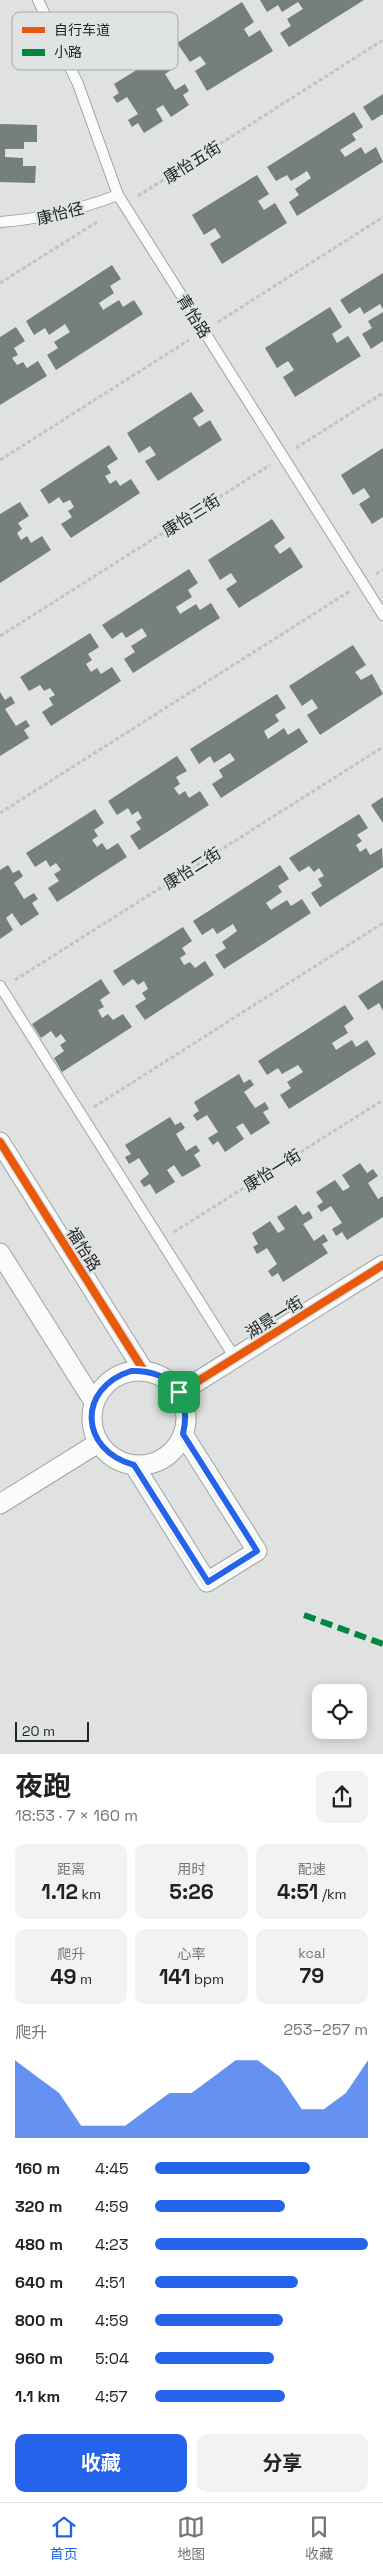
<!DOCTYPE html>
<html lang="zh">
<meta charset="utf-8">
<style>
body{margin:0;font-family:"Space Grotesk","Noto Sans SC",sans-serif;background:#f2f2f2;color:#222;height:100vh;display:flex;flex-direction:column;font-size:19px;white-space:nowrap}
*{box-sizing:border-box;margin:0}
p{font-size:16px;color:#767676}
.icon{flex:none;width:28px;height:28px;fill:none;stroke:currentColor;stroke-width:2;stroke-linecap:round;stroke-linejoin:round}
.map{position:relative;height:1754px;overflow:hidden}
.side{display:flex;flex-direction:column;background:#fff;flex:1}
.side>*{flex:none}
.fabs{position:absolute;left:312px;top:1684px;display:grid;gap:10px}
.fabs a{display:grid;place-items:center;width:55px;height:55px;border-radius:10px;background:#fff;box-shadow:0 2px 12px #0003;font-size:25px}
.scale{position:absolute;left:15px;bottom:12px;width:74px;box-sizing:border-box;padding-left:5px;border:2px solid #232525;border-top:0;font-size:14px;line-height:18px;white-space:nowrap;color:#232525;-webkit-text-stroke:4px #dfe3e3;paint-order:stroke}
.pin{position:absolute;display:grid;place-items:center;width:42px;height:42px;color:#fff;margin:-21px;border-radius:10px;box-shadow:0 2px 8px #0006}
.round{display:grid;place-items:center;flex:none;width:52px;height:52px;border-radius:10px;background:#f2f2f2}
.head{display:flex;align-items:center;justify-content:space-between;height:85px;padding:0 15px}
h1{font-size:28px;font-weight:700;line-height:38px}
.stats{display:grid;grid-template-columns:repeat(3,1fr);gap:8px;height:85px;padding:5px 15px}
.stats div{display:grid;align-content:center;border-radius:10px;background:#f2f2f2;text-align:center}
.stats b{font-size:21px;font-weight:700}
.stats small{font-size:14px;font-weight:400}
.stats p{font-size:14px}
.chart{height:140px;padding:10px 15px}
.chart p{display:flex;justify-content:space-between}
.chart svg{width:100%;height:90px;margin-top:5px;fill:#2563eb;opacity:.7}
.primary-button{display:flex;gap:10px;margin-top:auto;padding:10px 15px}
.primary-button a{flex:1;height:58px;border-radius:10px;background:#2563eb;color:#fff;font-size:20px;font-weight:700;line-height:58px;text-align:center}
.primary-button a+a{background:#f2f2f2;color:#222}
ul{padding:0 15px;list-style:none;font-size:16px}
li{display:grid;grid-template-columns:80px 60px 1fr;align-items:center;height:38px}
li i{height:12px;border-radius:6px;background:#2563eb}
.tabs{display:flex;justify-content:space-around;align-items:center;height:70px;border-top:1px solid #e0e0e0;background:#fff;font-size:14px;color:#767676}
.tabs a{display:grid;justify-items:center;gap:2px}
.tabs .selected{color:#2563eb}
.map>svg:first-child{display:block}
.building{fill:#757f7b}
.lines{fill:none;stroke-linecap:round;stroke-linejoin:round}
.service-casing{stroke:#a1a3a3;stroke-width:12}
.minor-casing{stroke:#a1a3a3;stroke-width:21}
.path{stroke:#c2c3c3;stroke-width:3;stroke-dasharray:4 2.5;stroke-linecap:butt}
.service{stroke:#fafbfb;stroke-width:10}
.minor{stroke:#fafbfb;stroke-width:19}
.quiet{stroke:#00873e;stroke-width:6;stroke-dasharray:12 6;stroke-linecap:butt}
.cycleway-casing{stroke:#dfe3e3;stroke-width:11}
.cycleway{stroke:#e8590c;stroke-width:8}
.route-casing{stroke:#fff;stroke-width:10}
.route{stroke:#2563eb;stroke-width:6}
.labels{text-anchor:middle;stroke-width:5;stroke-linejoin:round;paint-order:stroke}
.street-label{font-size:16px;fill:#232525;stroke:#dfe3e3}
.key{fill:#dfe3e3;stroke:#a7aaaa;stroke-width:1}
.key-label{font-size:14px;fill:#232525}
</style>
<div class="map">
<svg width="383" height="1755" viewBox="0 0 383 1755">
<rect width="100%" height="100%" fill="#e0e2e2"/>
<path class="building" d="M260,0h104l-75,47 -9,-14 11,-7 -4,-7 16,-10 -5,-7 -16,10 -4,-7 -11,7z
M242,2l12,20 -10,7 5,8 11,-7 13,21 -66,40 -12,-20 11,-7 -6,-8 -10,6 -13,-19z
M159,56l5,9 6,-4 4,7 -9,6 10,16 10,-6 4,7 -6,4 6,10 -18,12 -8,-12 -7,4 7,12 -19,12 -6,-10 -6,4 -4,-7 10,-6 -11,-17 -10,6 -4,-6 6,-4 -5,-9z
M383,94v20l-11,7 -9,-14z
M354,112l9,15 -11,7 4,6 -16,10 5,7 16,-10 4,7 11,-7 7,15 -86,54 -8,-14 10,-7 -4,-6 16,-11 -4,-7 -16,10 -4,-6 -11,6 -9,-14z
M0,124l37,1v17h-13v7h-19v8l18,1v8h13l-1,17 -35,-1z
M257,175l12,19 -11,7 6,9 11,-7 12,20 -65,41 -12,-20 11,-7 -6,-9 -11,7 -12,-20z
M112,265l9,14 -11,7 4,7 -15,10 4,7 16,-10 4,7 11,-7 9,14 -87,56 -9,-15 11,-7 -4,-6 16,-10 -5,-8 -16,11 -4,-7 -11,7 -8,-14z
M383,273v36l-3,-5 -16,10 -4,-7 -11,7 -9,-14z
M330,307l12,20 -10,7 5,9 11,-7 13,20 -66,41 -12,-20 11,-7 -6,-9 -11,7 -12,-20z
M383,312v29l-12,8 -9,-15 10,-6 -4,-7z
M16,327l9,14 -11,7 4,7 -6,3 5,7 6,-3 4,6 11,-7 9,15 -47,29v-68z
M191,392l13,19 -11,7 6,9 11,-7 12,20 -64,41 -13,-20 11,-6 -6,-9 -11,7 -12,-20z
M109,445l9,14 -11,7 4,7 -6,3 5,8 6,-4 4,6 11,-7 9,14 -69,45 -10,-14 11,-7 -4,-6 6,-4 -4,-7 -7,3 -4,-6 -10,7 -9,-14z
M383,448v69l-11,7 -13,-20 11,-7 -6,-9 -11,7 -12,-20z
M20,502l9,14 -11,7 4,6 -5,4 4,7 6,-4 4,7 11,-7 9,14 -51,33v-69z
M272,519l13,19 -11,8 6,8 10,-7 13,20 -64,41 -13,-19 11,-7 -6,-9 -11,7 -12,-20z
M189,569l9,14 -10,7 4,7 -16,10 4,7 16,-10 4,6 11,-7 9,15 -87,55 -9,-14 11,-7 -4,-6 16,-10 -5,-8 -16,10 -4,-6 -10,7 -10,-14z
M90,633l9,14 -11,7 4,6 -6,4 5,8 6,-4 4,6 11,-7 9,14 -70,45 -9,-14 11,-7 -4,-7 6,-3 -5,-7 -6,3 -4,-6 -11,6 -9,-14z
M353,645l13,20 -11,7 6,8 11,-6 11,20 -63,41 -13,-20 11,-7 -6,-9 -10,7 -13,-20z
M0,692l5,8 6,-4 4,7 -10,6 11,17 10,-6 4,6 -6,4 5,8 -29,18z
M277,694l9,14 -11,7 4,6 -15,10 4,8 16,-11 4,7 11,-7 9,14 -87,56 -9,-14 11,-7 -4,-7 16,-10 -5,-7 -16,10 -4,-7 -11,8 -9,-15z
M177,756l10,15 -11,6 4,7 -6,4 5,7 6,-4 4,7 11,-7 9,14 -70,45 -9,-14 11,-7 -5,-7 6,-4 -4,-7 -6,4 -4,-7 -11,7 -9,-14z
M383,797v26l-12,-18z
M95,809l9,14 -10,7 4,6 -6,4 5,7 5,-4 5,7 11,-7 9,14 -70,45 -9,-14 11,-7 -5,-7 7,-4 -5,-7 -6,4 -4,-7 -11,7 -9,-14z
M359,814l9,14 -11,7 5,6 -6,4 4,7 6,-4 4,7 12,-7 1,19 -63,40 -9,-14 11,-7 -4,-7 6,-3 -5,-8 -5,4 -5,-6 -10,6 -10,-14z
M8,865l5,8 6,-3 4,6 -9,7 10,16 10,-6 4,6 -6,4 7,11 -18,12 -9,-13 -6,5 7,12 -13,9v-69z
M280,865l9,14 -11,7 4,6 -16,11 5,7 16,-10 4,6 11,-7 9,14 -87,56 -9,-14 11,-7 -4,-6 15,-11 -4,-7 -16,10 -4,-6 -11,7 -9,-14z
M183,927l9,14 -10,7 4,6 -6,4 4,7 6,-3 5,6 10,-7 9,14 -69,45 -10,-14 11,-7 -4,-6 6,-4 -4,-8 -6,4 -5,-6 -10,7 -10,-15z
M101,979l9,14 -10,7 4,7 -6,3 4,8 6,-4 5,6 10,-6 9,13 -70,45 -8,-14 10,-7 -4,-6 6,-4 -5,-7 -5,4 -5,-7 -10,7 -9,-14z
M383,980v31l-4,-8 -11,7 -10,-14z
M345,1005l9,14 -10,7 4,7 -16,10 4,7 16,-10 4,7 11,-7 9,14 -87,55 -9,-14 11,-7 -4,-6 16,-10 -5,-7 -16,9 -4,-6 -11,7 -9,-14z
M239,1074l5,9 6,-4 4,6 -10,7 11,16 10,-6 4,7 -6,3 7,11 -19,12 -8,-12 -7,4 8,12 -19,13 -7,-11 -5,4 -5,-7 10,-6 -11,-17 -10,6 -4,-6 6,-4 -5,-9z
M170,1117l5,8 6,-3 4,6 -9,6 10,17 10,-6 4,6 -6,4 7,11 -19,11 -8,-12 -7,5 8,12 -19,12 -6,-10 -6,3 -4,-6 9,-7 -10,-16 -10,6 -4,-7 6,-3 -6,-9z
M360,1163l7,10 6,-4 5,7 -10,7 10,16 5,-3v21l-36,23 -5,-8 -6,4 -4,-7 10,-6 -11,-17 -10,6 -4,-6 6,-4 -7,-10 19,-12 8,11 7,-4 -8,-12z
M296,1205l7,10 6,-4 4,7 -10,6 11,17 10,-7 4,7 -6,3 6,9 -45,29 -5,-9 -6,4 -4,-6 9,-7 -10,-16 -10,6 -4,-7 5,-3 -6,-11 18,-12 8,12 7,-4 -8,-12z"/>
<g class="lines">
<g class="service-casing">
<path id="service" d="M38,0l40,84 40,111 265,420
M0,222c42,-3 78,-12 118,-27
M0,986l235,372"/>
</g>
<g class="minor-casing">
<path id="minor" d="M0,1142l144,229
M0,1253l94,149
M92 1418a47 47 0 1 1 94 0a47 47 0 1 1-94 0Z
M179,1393l204,-128
M134,1465l73,117 50,-31 -74,-117
M0,1504l98,-61"/>
</g>
<path class="path" d="M138,196l245,-156
M0,283l97,-61
M218,322l165,-105
M296,448l87,-55
M0,460l189,-120
M376,574l7,-4
M0,636l270,-171
M0,813l350,-222
M15,980l368,-233
M94,1107l289,-184
M174,1232l209,-132"/>
<use href="#service" class="service"/>
<use href="#minor" class="minor"/>
<path class="quiet" d="M304,1615l79,29"/>
<g class="cycleway-casing">
<path id="cycleway" d="M0,1142l144,229
M179,1393l204,-128
M134,1465l73,117 50,-31 -74,-117"/>
</g>
<use href="#cycleway" class="cycleway"/>
</g>
<g class="lines">
<g class="route-casing">
<path id="route" d="M131,1371c40,-1 61,24 52,63l74,117 -49,31 -74,-117c-55,-15 -57,-77 -3,-94z"/>
</g>
<use href="#route" class="route"/>
</g>
<g class="labels">
<g class="street-label">
<text transform="translate(192 162) rotate(-32)" y="6">康怡五街</text>
<text transform="translate(60 213) rotate(-14)" y="6">康怡径</text>
<text transform="translate(194 316) rotate(58)" y="6">青怡路</text>
<text transform="translate(191 515) rotate(-32)" y="6">康怡三街</text>
<text transform="translate(192 868) rotate(-32)" y="6">康怡二街</text>
<text transform="translate(272 1170) rotate(-32)" y="6">康怡一街</text>
<text transform="translate(84 1249) rotate(58)" y="6">福怡路</text>
<text transform="translate(274 1317) rotate(-32)" y="6">湖景一街</text>
</g>
</g>
<rect x="12" y="12" width="166" height="58" rx="8" class="key"/>
<rect x="22" y="27" width="23" height="6" fill="#e8590c"/>
<rect x="22" y="49" width="23" height="7" fill="#00873e"/>
<g class="key-label">
<text x="54" y="35">自行车道</text>
<text x="54" y="57">小路</text>
</g>
</svg>
<div class="fabs">
<a><svg class="icon" aria-label="locate" viewBox="0 0 24 24"><circle cx="12" cy="12" r="6"/><path d="M12 2v4M12 18v4M2 12h4M18 12h4"/></svg></a>
</div>
<div class="scale">20 m</div>
<div class="pin" style="left:179px;top:1392px;background:#1e9e55"><svg class="icon" aria-label="arrive" viewBox="0 0 24 24"><path d="M6 21V4h12l-3 4 3 4H6"/></svg></div>
</div>
<section class="side">
<div class="head"><div><h1>夜跑</h1><p>18:53 · 7 × 160 m</p></div><a class="round"><svg class="icon" aria-label="share" viewBox="0 0 24 24"><path d="M12 15V3M7 8l5-5 5 5M5 13v7h14v-7"/></svg></a></div>
<div class="stats">
<div><p>距离</p><b>1.12<small> km</small></b></div>
<div><p>用时</p><b>5:26</b></div>
<div><p>配速</p><b>4:51<small> /km</small></b></div>
</div>
<div class="stats">
<div><p>爬升</p><b>49<small> m</small></b></div>
<div><p>心率</p><b>141<small> bpm</small></b></div>
<div><p>kcal</p><b>79</b></div>
</div>
<div class="chart"><p><span>爬升</span>253–257 m</p>
<svg viewBox="0 0 160 44" preserveAspectRatio="none"><path d="M0 44V6L10 14L20 22L30 38L40 38L50 38L60 30L70 22L80 22L90 14L100 6L110 6L120 14L130 30L140 30L150 22L160 6V44z"/></svg>
</div>
<ul>
<li><b>160 m</b>4:45<i style="width:73%"></i></li>
<li><b>320 m</b>4:59<i style="width:61%"></i></li>
<li><b>480 m</b>4:23<i style="width:100%"></i></li>
<li><b>640 m</b>4:51<i style="width:67%"></i></li>
<li><b>800 m</b>4:59<i style="width:60%"></i></li>
<li><b>960 m</b>5:04<i style="width:56%"></i></li>
<li><b>1.1 km</b>4:57<i style="width:61%"></i></li>
</ul>
<div class="primary-button"><a>收藏</a><a>分享</a></div>
</section>
<nav class="tabs">
<a class="selected"><svg class="icon" aria-label="home" viewBox="0 0 24 24"><path d="M3 11l9-7 9 7M6 9v11h12V9"/></svg>首页</a>
<a><svg class="icon" aria-label="map" viewBox="0 0 24 24"><path d="M3 6l6-2 6 2 6-2v14l-6 2-6-2-6 2zM9 4v14M15 6v14"/></svg>地图</a>
<a><svg class="icon" aria-label="saved" viewBox="0 0 24 24"><path d="M7 4h10v16l-5-4-5 4z"/></svg>收藏</a>
</nav>
